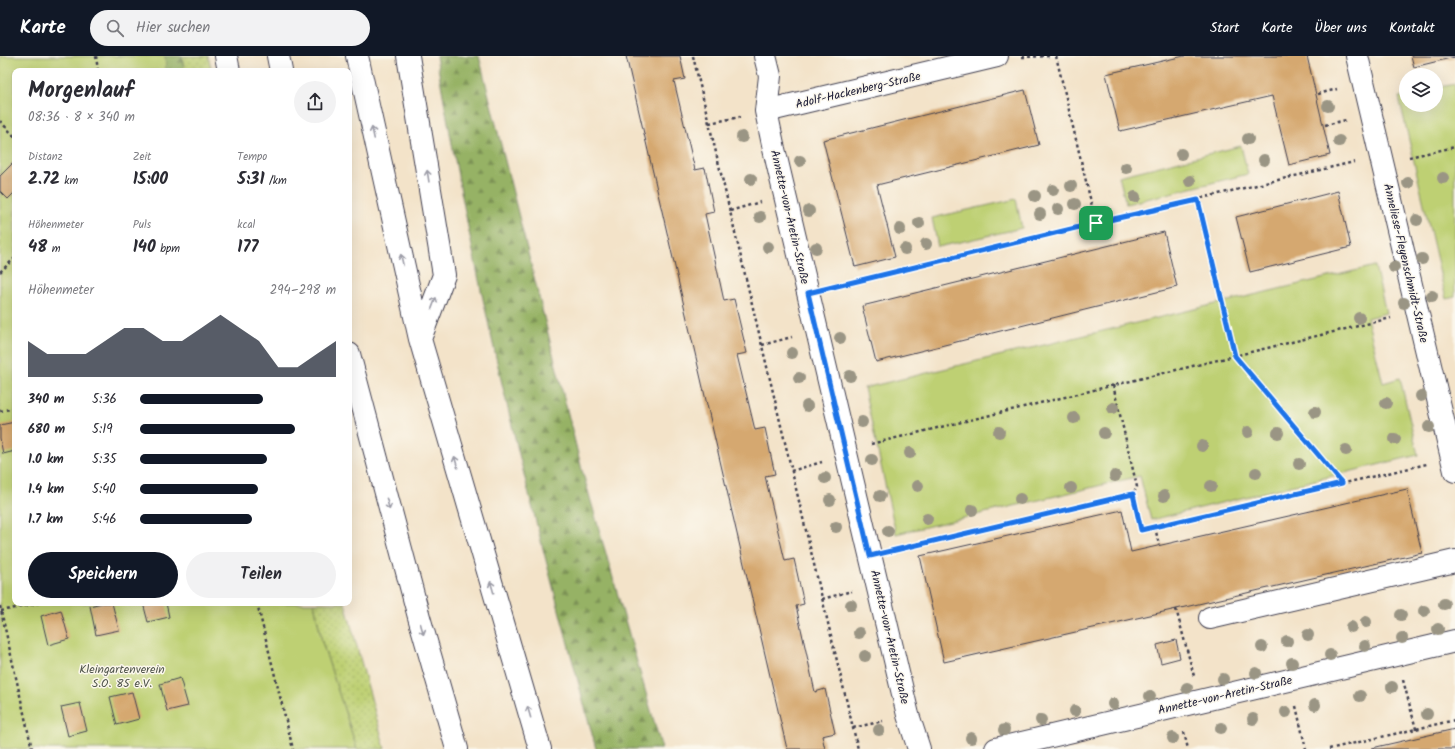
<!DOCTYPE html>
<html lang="de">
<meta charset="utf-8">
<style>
body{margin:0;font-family:Kalam,sans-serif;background:#f2f2f3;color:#2b2b33;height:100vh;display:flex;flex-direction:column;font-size:15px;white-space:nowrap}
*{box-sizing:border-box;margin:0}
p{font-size:13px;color:#7c7c81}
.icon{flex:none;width:22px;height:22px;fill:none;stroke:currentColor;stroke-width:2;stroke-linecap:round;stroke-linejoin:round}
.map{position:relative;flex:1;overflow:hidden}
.details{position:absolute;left:12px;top:12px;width:340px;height:538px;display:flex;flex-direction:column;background:#fff;border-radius:8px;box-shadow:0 4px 16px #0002}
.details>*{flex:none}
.tools{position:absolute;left:1399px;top:12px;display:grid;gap:8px}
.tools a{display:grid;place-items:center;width:44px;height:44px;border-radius:50%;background:#fff;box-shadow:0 4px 16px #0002;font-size:20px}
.pin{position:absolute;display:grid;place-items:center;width:34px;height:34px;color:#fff;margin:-17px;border-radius:8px;box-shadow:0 2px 6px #0006}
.round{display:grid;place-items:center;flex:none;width:42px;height:42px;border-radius:21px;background:#f2f2f3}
.head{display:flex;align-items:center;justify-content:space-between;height:68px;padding:0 16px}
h1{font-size:22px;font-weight:700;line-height:30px}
.figures{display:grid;grid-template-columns:repeat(3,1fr);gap:6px;height:68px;padding:4px 16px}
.figures div{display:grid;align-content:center}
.figures b{font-size:17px;font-weight:700}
.figures small{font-size:11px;font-weight:400}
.figures p{font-size:11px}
.chart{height:112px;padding:8px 16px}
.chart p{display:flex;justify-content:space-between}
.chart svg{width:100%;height:72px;margin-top:4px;fill:#111827;opacity:.7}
.action{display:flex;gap:8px;margin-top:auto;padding:8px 16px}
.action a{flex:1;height:46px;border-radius:24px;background:#111827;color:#fff;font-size:16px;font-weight:700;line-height:46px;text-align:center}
.action a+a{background:#f2f2f3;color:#2b2b33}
ul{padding:0 16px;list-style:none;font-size:13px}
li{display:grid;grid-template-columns:64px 48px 1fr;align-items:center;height:30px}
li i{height:10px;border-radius:5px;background:#111827}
header{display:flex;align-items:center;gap:24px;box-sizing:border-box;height:56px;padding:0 20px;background:#111827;color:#fff}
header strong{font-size:19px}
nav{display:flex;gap:22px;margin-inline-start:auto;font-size:14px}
.search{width:280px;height:36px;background:#f2f2f3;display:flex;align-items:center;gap:10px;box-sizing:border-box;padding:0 14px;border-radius:22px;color:#7c7c81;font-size:15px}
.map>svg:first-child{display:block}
.grass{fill:url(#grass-dots);stroke:#707957}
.forest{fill:url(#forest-firs);stroke:#5c6a50}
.green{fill:#bed073;stroke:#707957}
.building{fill:#d5a86f}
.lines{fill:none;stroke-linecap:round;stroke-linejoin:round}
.minor-casing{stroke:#413f50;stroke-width:24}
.highway-casing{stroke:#413f50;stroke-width:24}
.path{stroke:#413f50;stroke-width:2.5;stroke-dasharray:3 3;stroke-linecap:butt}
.minor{stroke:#fff;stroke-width:22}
.highway{stroke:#fff;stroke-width:22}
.tree{fill:#9a9584}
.oneway{stroke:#9c9ca7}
.route-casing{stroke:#fff;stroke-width:8}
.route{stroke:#1a73e8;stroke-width:5}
.labels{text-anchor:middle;stroke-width:3;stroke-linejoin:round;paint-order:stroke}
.street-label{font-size:12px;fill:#22223b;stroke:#fbf7ec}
.park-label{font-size:12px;fill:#51564c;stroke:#fbf7ec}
</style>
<header>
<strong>Karte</strong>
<div class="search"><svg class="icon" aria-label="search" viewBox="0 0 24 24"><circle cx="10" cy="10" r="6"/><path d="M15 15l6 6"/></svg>Hier suchen</div>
<nav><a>Start</a><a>Karte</a><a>Über uns</a><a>Kontakt</a></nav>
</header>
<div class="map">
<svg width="1455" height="693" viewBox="0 0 1455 693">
<defs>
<pattern id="grass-dots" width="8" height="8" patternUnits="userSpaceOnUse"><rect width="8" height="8" fill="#bed073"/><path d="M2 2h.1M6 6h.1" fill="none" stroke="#a3b264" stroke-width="1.8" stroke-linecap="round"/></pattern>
<pattern id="forest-firs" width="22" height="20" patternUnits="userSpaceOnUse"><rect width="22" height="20" fill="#96b265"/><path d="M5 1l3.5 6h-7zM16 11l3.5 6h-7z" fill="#7a9054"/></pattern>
</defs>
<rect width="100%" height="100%" fill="#fbf7ec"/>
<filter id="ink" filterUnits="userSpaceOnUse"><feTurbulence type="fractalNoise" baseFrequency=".025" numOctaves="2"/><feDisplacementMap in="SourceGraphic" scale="8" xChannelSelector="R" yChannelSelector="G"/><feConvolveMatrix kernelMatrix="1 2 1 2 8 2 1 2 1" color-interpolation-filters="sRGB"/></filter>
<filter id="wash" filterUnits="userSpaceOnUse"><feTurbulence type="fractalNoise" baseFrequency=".012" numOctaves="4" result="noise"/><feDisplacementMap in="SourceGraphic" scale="16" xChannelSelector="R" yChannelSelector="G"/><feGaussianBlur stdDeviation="0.9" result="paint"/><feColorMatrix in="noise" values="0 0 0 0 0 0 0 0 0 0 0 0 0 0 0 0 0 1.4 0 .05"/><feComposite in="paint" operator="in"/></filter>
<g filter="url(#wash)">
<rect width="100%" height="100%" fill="#f3e3c9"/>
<path class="grass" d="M182,0h26l4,15h-28z
M314,547h31l40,146h-28l-35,-107z"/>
<path class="forest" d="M74,0h108l2,15h-107z
M436,0h43l103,414 80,279h-66c-37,-140 -76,-281 -107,-423 -20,-89 -37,-180 -53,-270z"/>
<path class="green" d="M0,0h165l1,15h-151v532h299l8,39 35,107h-357z
M1455,28v213l-9,2 -47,-202 7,-1v9h30v-17z
M1241,90l7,28 -122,30 -7,-28z
M1016,143l6,29 -84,19 -6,-29z
M1375,210l11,47 -19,5 16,65 17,-5 18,77 -267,65 -11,-44 -244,58 -32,-146z"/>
<g id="blocks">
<path class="building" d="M626,0h54l5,23 -11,2 21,89 10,-2 9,44 -9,2 19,87 10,-2 13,54 -10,2 18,75 10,-2 7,33 3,13 -10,2 20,85 9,-2 10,45 -8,2 19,86 10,-3 10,44 -13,3 3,13h-38z
M1184,0h123l23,99 -41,10 -17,-69 -152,35 -14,-57z
M1411,0h44v1l-41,10z
M1025,34l14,55 -162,40 18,72 -40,10 -32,-127z
M15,105v31l-7,7 -8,-8v-15z
M1338,135l13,56 -101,25 -14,-55z
M1164,176l13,55 -301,75 -14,-56z
M15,366v29l-12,3 -3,-16v-13z
M1407,433l15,64 -478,109 -24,-106 202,-46 9,42z
M101,547h11l7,27 -23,5 -6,-29z
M143,547h23l3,14 -21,5z
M61,554l8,29 -21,6 -7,-29z
M1176,584l4,18 -19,5 -4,-18z
M180,622l8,28 -21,5 -7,-27z
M132,636l7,27 -22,6 -7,-28z
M80,647l7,28 -19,5 -7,-29z
M1455,673v20h-83v-1z"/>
</g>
</g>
<g filter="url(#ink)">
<use href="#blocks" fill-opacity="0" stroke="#413f50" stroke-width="1"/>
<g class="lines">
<g class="minor-casing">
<path id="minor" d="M765,0l5,20 -4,35 8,38 134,566 11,34
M1357,0l98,415
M766,55l231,-55
M1210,562l245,-57
M996,693l459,-108"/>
</g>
<g class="highway-casing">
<path id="highway" d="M226,0l3,15
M278,0l3,15
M357,0l63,283 120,410
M408,0l36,219 -24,64
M349,298l70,263 38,132"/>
</g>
<path class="path" d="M96,0l2,15
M693,0l165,693
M1056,0l40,167
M1022,1l29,-1
M1318,38l19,-5
M0,65l15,16
M709,67l31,-6
M1325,69l21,-5
M1409,101l46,-10
M1198,144l37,156 107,126
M730,155l30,-9
M0,216l15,-14
M834,232l262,-65 258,-61
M762,289l30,-8
M1113,329l24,102 -4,7
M0,355l15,-3
M871,388l520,-126
M791,415l31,-9
M1155,471l4,18
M896,493l237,-55 8,36 286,-66
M822,543l30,-8
M257,547l36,146
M0,550l32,143
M1176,553l18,67
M1,555l38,-8
M1403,624l13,49
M1296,650l10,43
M853,672l30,-7
M1184,676l4,17
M1329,693l126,-29"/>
<use href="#minor" class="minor"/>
<use href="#highway" class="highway"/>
</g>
<g class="tree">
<circle cx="1328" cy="50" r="6"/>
<circle cx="742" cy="81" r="6"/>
<circle cx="1248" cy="83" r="6"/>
<circle cx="1339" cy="85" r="6"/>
<circle cx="1181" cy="98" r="6"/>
<circle cx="1264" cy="104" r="6"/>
<circle cx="800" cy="105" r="6"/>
<circle cx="1126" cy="112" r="6"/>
<circle cx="1443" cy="122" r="6"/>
<circle cx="751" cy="123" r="6"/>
<circle cx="1190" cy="125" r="6"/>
<circle cx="1408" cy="127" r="6"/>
<circle cx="1071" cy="130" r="6"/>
<circle cx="1053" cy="134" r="6"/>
<circle cx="1035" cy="140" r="6"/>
<circle cx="1135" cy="141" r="6"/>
<circle cx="1075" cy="148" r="6"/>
<circle cx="1058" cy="153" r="6"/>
<circle cx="809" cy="155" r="6"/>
<circle cx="1040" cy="158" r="6"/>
<circle cx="760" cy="161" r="6"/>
<circle cx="1417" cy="164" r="6"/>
<circle cx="919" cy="167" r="6"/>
<circle cx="900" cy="173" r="6"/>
<circle cx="926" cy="188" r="6"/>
<circle cx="768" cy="191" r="6"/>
<circle cx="816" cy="192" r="6"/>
<circle cx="905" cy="193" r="6"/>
<circle cx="1422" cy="203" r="6"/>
<circle cx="1394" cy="211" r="6"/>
<circle cx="1432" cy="240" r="6"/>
<circle cx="1404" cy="247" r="6"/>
<circle cx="1359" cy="262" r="6"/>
<circle cx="840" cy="282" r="6"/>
<circle cx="792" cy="297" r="6"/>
<circle cx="850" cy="320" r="6"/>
<circle cx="799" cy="322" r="6"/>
<circle cx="1421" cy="340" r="6"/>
<circle cx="1386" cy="347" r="6"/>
<circle cx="807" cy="350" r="6"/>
<circle cx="1113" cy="352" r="6"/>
<circle cx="1315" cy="356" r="6"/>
<circle cx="1074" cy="362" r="6"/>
<circle cx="862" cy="366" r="6"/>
<circle cx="1429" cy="371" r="6"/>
<circle cx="999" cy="376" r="6"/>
<circle cx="1248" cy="376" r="6"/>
<circle cx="1104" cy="377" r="6"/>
<circle cx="1278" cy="377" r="6"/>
<circle cx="1395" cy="383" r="6"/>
<circle cx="1202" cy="390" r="6"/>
<circle cx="1346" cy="394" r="6"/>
<circle cx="910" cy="397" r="6"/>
<circle cx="872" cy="404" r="6"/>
<circle cx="1299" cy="408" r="6"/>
<circle cx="1256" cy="417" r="6"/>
<circle cx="1115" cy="420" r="6"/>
<circle cx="825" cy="422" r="6"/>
<circle cx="918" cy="430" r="6"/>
<circle cx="1211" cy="430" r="6"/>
<circle cx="1071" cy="432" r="6"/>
<circle cx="880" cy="440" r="6"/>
<circle cx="1164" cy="440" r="6"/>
<circle cx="1020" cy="443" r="6"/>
<circle cx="830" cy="444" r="6"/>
<circle cx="972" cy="454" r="6"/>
<circle cx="927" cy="463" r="6"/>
<circle cx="836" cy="471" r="6"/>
<circle cx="888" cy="475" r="6"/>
<circle cx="1444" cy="548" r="6"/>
<circle cx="851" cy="549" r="6"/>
<circle cx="1424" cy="555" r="6"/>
<circle cx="1401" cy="559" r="6"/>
<circle cx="1366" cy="566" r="6"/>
<circle cx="1351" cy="571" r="6"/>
<circle cx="1438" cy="573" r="6"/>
<circle cx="859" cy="577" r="6"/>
<circle cx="1308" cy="579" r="6"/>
<circle cx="1402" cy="582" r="6"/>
<circle cx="1287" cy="585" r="6"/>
<circle cx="1365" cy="590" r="6"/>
<circle cx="1262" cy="591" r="6"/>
<circle cx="1330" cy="599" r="6"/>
<circle cx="865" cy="600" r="6"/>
<circle cx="1292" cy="607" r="6"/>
<circle cx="1256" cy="617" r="6"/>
<circle cx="1223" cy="623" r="6"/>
<circle cx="1392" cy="631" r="6"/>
<circle cx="1187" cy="632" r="6"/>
<circle cx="1150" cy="640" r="6"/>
<circle cx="1360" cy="640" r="6"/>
<circle cx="1113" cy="648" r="6"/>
<circle cx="1315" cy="649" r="6"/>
<circle cx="1075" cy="655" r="6"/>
<circle cx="1286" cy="656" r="6"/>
<circle cx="1427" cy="658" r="6"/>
<circle cx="1253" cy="663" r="6"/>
<circle cx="1041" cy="664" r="6"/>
<circle cx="1221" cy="672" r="6"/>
<circle cx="879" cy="674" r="6"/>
<circle cx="1004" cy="674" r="6"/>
<circle cx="971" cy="682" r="6"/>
<circle cx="1173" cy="682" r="6"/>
</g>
<defs><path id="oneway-shaft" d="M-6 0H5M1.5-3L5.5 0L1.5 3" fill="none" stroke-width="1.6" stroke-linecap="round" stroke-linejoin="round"/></defs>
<g class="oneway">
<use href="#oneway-shaft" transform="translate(373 77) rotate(-102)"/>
<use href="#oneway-shaft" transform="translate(428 120) rotate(-99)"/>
<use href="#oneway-shaft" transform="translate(402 204) rotate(-103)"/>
<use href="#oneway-shaft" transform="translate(434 247) rotate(-69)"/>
<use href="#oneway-shaft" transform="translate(456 406) rotate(-106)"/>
<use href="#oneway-shaft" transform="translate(388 448) rotate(75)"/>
<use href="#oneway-shaft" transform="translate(492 531) rotate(-106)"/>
<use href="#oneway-shaft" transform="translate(422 573) rotate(74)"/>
<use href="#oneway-shaft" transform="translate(529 656) rotate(-106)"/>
</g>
</g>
<g class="lines" filter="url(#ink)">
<g class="route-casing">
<path id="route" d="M1198,144l37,156 107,127 -201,47 -8,-36 -263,62 -62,-263 288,-70z"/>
</g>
<use href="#route" class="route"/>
</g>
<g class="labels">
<g class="street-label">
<text transform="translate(858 34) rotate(-13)" y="4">Adolf-Hackenberg-Straße</text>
<text transform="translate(790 161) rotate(77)" y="4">Annette-von-Aretin-Straße</text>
<text transform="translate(1406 207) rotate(77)" y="4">Anneliese-Fleyenschmidt-Straße</text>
<text transform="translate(890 581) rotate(77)" y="4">Annette-von-Aretin-Straße</text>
<text transform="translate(1225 639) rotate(-13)" y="4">Annette-von-Aretin-Straße</text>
</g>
<g class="park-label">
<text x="122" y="617">Kleingartenverein<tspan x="122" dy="14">S.O. 85 e.V.</tspan></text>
</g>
</g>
</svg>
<div class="tools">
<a><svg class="icon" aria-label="layers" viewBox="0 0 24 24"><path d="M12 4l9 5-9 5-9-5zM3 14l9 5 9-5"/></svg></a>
</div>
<div class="pin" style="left:1096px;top:167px;background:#1e9e55"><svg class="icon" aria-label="arrive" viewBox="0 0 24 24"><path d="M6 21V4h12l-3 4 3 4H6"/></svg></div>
<section class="details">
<div class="head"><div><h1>Morgenlauf</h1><p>08:36 · 8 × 340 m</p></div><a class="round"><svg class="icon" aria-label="share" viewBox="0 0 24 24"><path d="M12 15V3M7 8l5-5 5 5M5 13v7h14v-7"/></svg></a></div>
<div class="figures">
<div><p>Distanz</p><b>2.72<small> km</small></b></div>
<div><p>Zeit</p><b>15:00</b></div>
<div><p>Tempo</p><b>5:31<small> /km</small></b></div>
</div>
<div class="figures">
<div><p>Höhenmeter</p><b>48<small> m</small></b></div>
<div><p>Puls</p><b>140<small> bpm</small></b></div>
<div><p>kcal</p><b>177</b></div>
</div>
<div class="chart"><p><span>Höhenmeter</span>294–298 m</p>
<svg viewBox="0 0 160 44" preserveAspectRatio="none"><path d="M0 44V22L10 30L20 30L30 30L40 22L50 14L60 14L70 22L80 22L90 14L100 6L110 14L120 22L130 38L140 38L150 30L160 22V44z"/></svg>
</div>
<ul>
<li><b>340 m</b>5:36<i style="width:63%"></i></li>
<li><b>680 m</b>5:19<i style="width:79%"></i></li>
<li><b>1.0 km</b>5:35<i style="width:65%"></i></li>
<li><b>1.4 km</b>5:40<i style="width:60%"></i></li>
<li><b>1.7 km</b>5:46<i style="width:57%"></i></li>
</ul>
<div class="action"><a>Speichern</a><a>Teilen</a></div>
</section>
</div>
